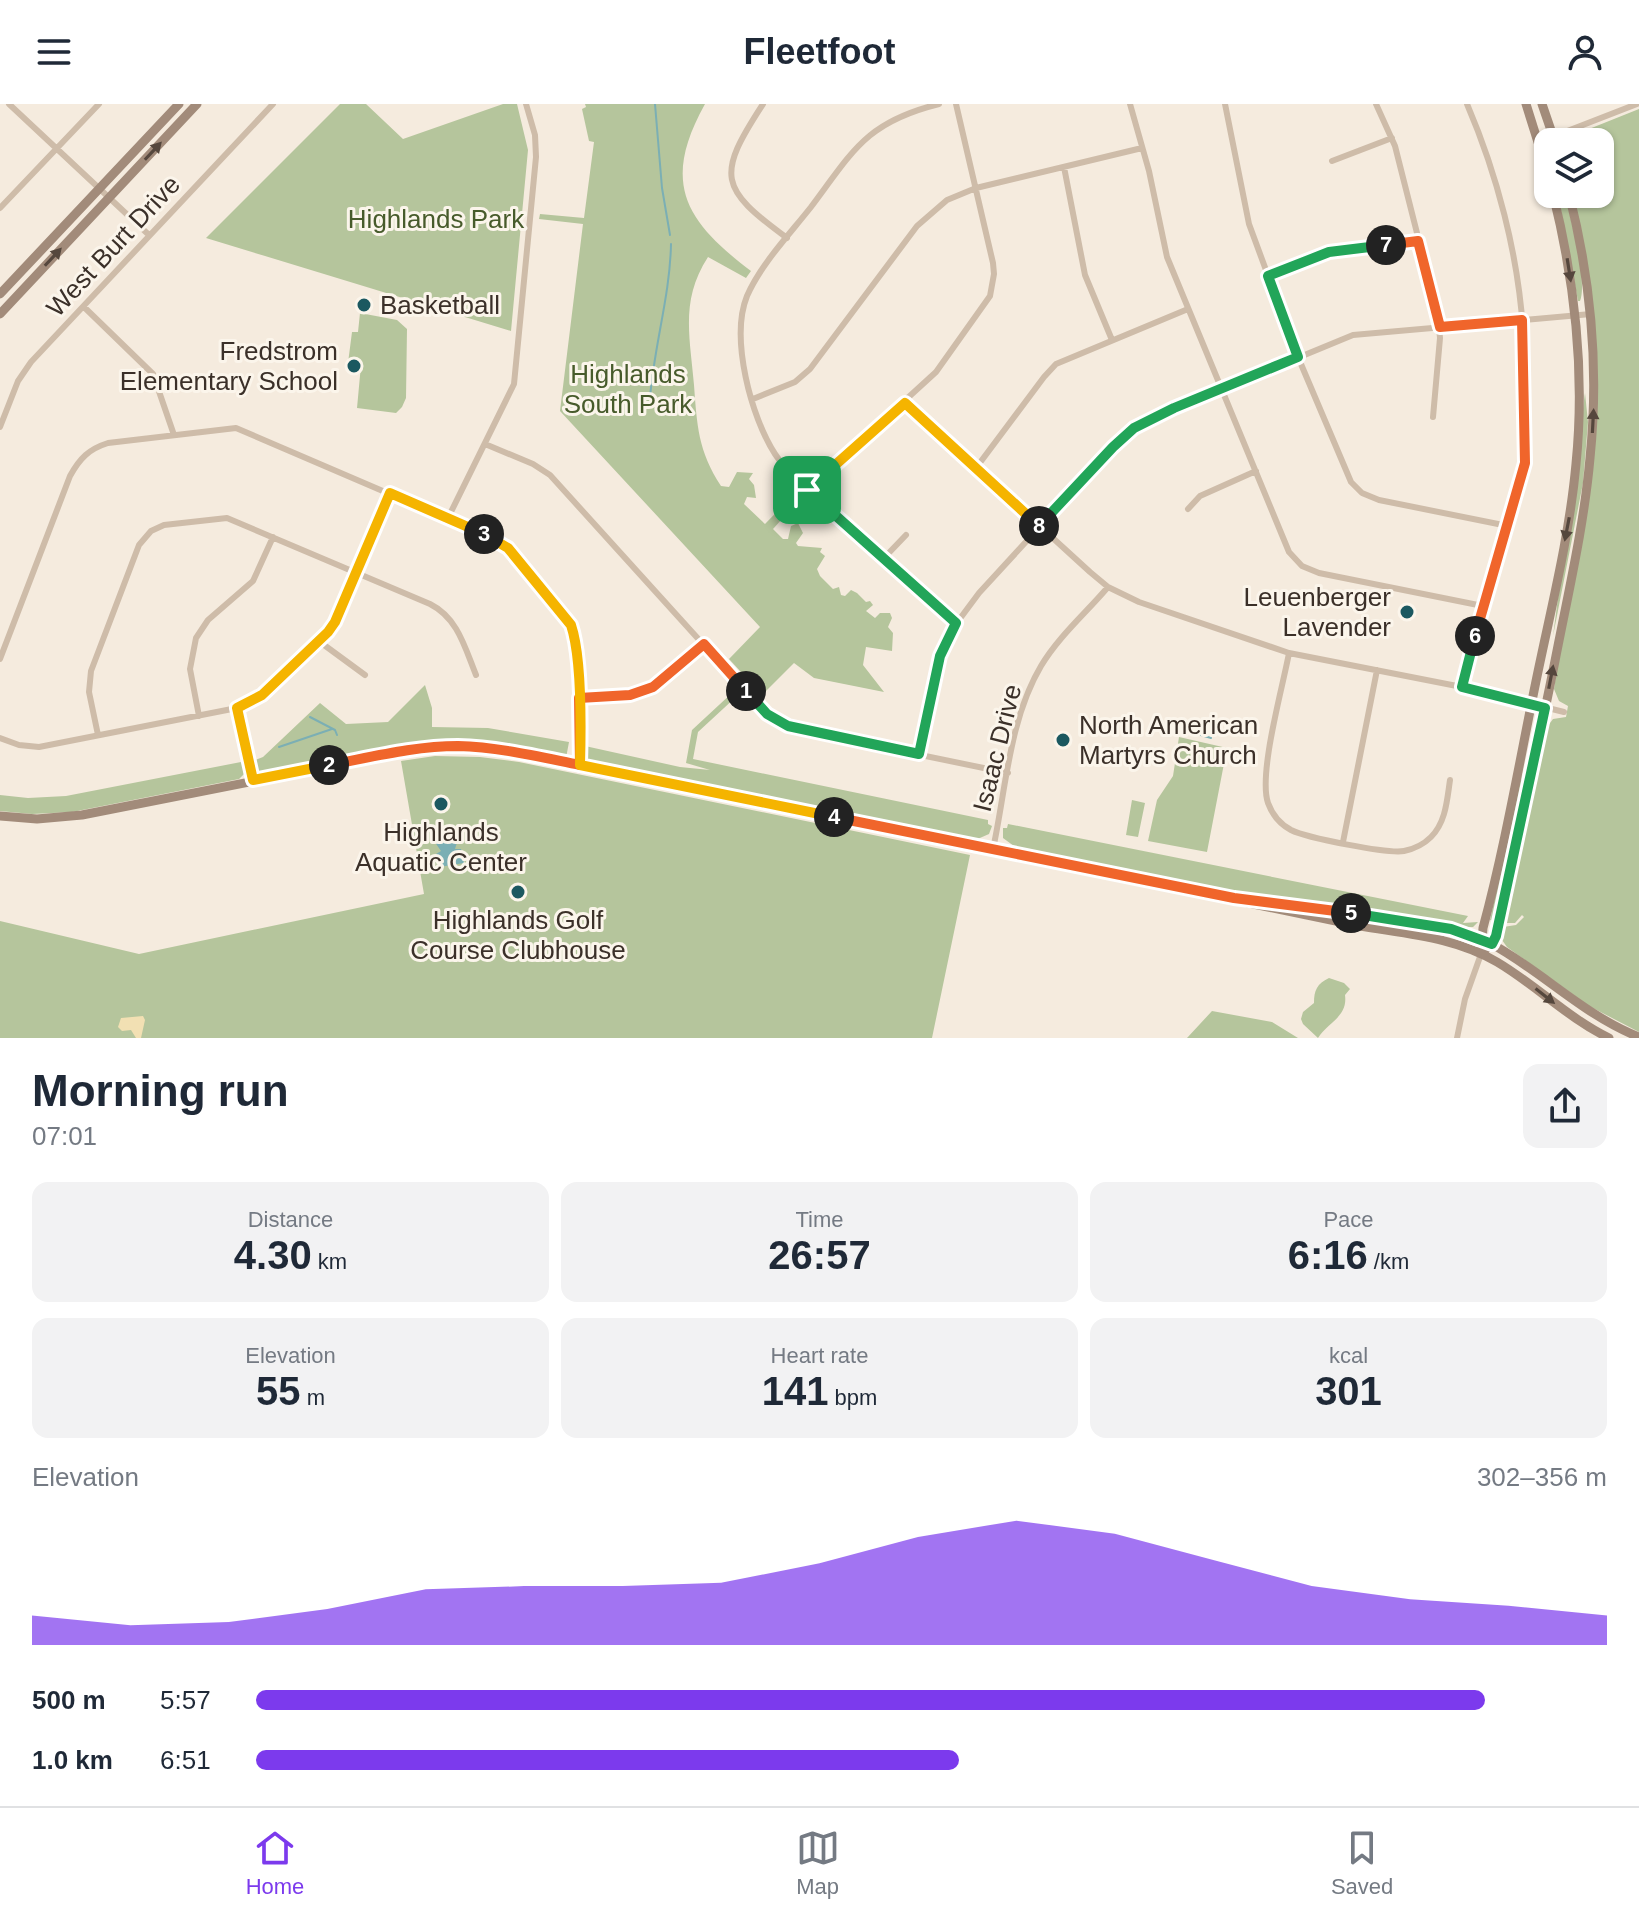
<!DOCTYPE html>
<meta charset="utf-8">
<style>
body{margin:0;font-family:Helvetica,sans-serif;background:#f2f2f3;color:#1f2937;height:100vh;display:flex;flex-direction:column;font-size:30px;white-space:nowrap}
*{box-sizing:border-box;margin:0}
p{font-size:26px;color:#747a83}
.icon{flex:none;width:44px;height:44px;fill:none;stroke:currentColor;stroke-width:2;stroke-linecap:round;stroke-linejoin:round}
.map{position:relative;height:934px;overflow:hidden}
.sheet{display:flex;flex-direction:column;background:#fff;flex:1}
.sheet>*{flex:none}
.controls{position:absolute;left:1534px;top:24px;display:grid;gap:16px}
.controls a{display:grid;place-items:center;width:80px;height:80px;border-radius:16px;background:#fff;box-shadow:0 2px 6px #0004;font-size:40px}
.pin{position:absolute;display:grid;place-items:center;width:68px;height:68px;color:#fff;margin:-34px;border-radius:16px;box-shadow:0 4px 12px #0006}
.km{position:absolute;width:40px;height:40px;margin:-20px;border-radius:50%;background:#222;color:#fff;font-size:22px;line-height:40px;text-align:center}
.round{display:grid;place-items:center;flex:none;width:84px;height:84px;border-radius:16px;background:#f2f2f3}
.head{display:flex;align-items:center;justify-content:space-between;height:136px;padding:0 32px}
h1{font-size:44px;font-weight:600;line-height:60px}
.figures{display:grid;grid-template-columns:repeat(3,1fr);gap:12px;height:136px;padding:8px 32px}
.figures div{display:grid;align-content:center;border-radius:16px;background:#f2f2f3;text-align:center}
.figures b{font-size:40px;font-weight:600}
.figures small{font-size:22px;font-weight:400}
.figures p{font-size:22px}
.chart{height:224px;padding:16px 32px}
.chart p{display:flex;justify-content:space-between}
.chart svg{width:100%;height:144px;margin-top:8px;fill:#7c3aed;opacity:.7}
ul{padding:0 32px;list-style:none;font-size:26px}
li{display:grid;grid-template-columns:128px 96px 1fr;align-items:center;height:60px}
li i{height:20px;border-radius:10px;background:#7c3aed}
header{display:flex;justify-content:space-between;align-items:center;height:104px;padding:0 32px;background:#fff;font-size:36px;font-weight:600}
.dock{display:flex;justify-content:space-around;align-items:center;height:112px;border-top:2px solid #e0e1e3;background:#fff;font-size:22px;color:#747a83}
.dock a{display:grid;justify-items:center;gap:4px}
.dock .on{color:#7c3aed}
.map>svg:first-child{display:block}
.green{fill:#b5c59c}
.sand{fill:#f2e0b3}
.water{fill:#7bafb4}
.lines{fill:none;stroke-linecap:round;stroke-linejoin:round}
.stream{stroke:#7bafb4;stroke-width:2}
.minor{stroke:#cebca9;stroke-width:6}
.secondary{stroke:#a28b7a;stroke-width:9}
.oneway{fill:#55473d}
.split-1-casing{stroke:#fff;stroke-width:16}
.split-2-casing{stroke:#fff;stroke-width:16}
.split-3-casing{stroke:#fff;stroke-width:16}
.split-4-casing{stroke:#fff;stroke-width:16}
.split-5-casing{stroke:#fff;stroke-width:16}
.split-6-casing{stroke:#fff;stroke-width:16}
.split-7-casing{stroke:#fff;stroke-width:16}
.split-8-casing{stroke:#fff;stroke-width:16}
.split-9-casing{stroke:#fff;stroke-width:16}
.split-1{stroke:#22a559;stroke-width:10}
.split-2{stroke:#f0652b;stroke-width:10}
.split-3{stroke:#f5b400;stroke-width:10}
.split-4{stroke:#f5b400;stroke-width:10}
.split-5{stroke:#f0652b;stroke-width:10}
.split-6{stroke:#22a559;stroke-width:10}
.split-7{stroke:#f0652b;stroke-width:10}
.split-8{stroke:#22a559;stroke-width:10}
.split-9{stroke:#f5b400;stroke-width:10}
.poi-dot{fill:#1b5860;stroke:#fbf5eb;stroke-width:3}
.labels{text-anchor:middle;stroke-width:6;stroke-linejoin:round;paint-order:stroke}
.park-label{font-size:26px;fill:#475b2b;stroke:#fbf5eb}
.street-label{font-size:26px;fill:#3b3029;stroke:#fbf5eb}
.poi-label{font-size:26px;fill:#3b3029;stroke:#fbf5eb;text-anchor:start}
</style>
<header><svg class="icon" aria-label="menu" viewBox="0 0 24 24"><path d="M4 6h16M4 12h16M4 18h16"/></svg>Fleetfoot<svg class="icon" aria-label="person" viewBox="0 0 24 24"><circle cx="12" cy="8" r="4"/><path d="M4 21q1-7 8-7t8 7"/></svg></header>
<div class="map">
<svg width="1639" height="934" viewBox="0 0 1639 934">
<rect width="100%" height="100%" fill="#f5ebde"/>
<path class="green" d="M340,0h26l37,35 100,-35h14l11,46 -17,181 -305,-93z
M585,0h120c-44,79 -20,117 46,167l-5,7 -38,-21c-28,43 -18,80 -14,128 3,40 4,66 27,101l8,1 8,-15 16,1 -4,6 5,6 2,13 -9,-1 -3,7 21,20 31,-32 6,5 -29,32 10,10h5l3,-13 7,-3 5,10 -7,10 2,3 24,2 -2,4 5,4 -8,13 3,7 13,13 6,-2 2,8 4,1 6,-6 6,3 9,9 4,-1 3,4 -7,6 9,7 5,-5h10l2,5 -4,9 5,6 -1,18 -26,-4 -3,18 21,27 -70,-14 -20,-15 -32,32 -33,-36 31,-32 -200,-216 23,-187 -44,-5 1,-5 44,4 10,-76 -5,-1 -7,-32 4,-2z
M1639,5v923l-50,-26 -82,-59 -5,-7 1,-13 13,-2 8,-8 -2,-2 -7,8h-11l40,-192 9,-12 13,-2 2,-11 -9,-5 -5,-12 43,-299 -24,-196h27v-52h-26v-7z
M1558,90h7c5,23 23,87 15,107h-2z
M360,209l37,7 10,9 -1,69 -4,9 -6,6 -39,-5 4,-43 -13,-2 4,-31h6z
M1585,289l3,29 -5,61 -30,153z
M425,581l7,23v19l56,1 81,14 -3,16 -71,-13 -69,-1 -161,30 -10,-5 -2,-8 10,-4 57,-54 26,21 42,-2z
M733,588l4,4 -39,36 -5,27 295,61v4l4,2 -3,8 -16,7 -380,-77 -6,-4 -2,-14 95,21 30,3 -24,-7 6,-33z
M1179,633l48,11 -20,104 -59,-11 9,-41 16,-24z
M435,652l45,1 39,5 451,93 -38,183h-932v-117l139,33 285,-60 -23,-133z
M241,658h4v11l-6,6 -167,33 -40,2 -32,-3v-16l28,3 38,-2z
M1521,671c5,26 -18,117 -27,146l-4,-1z
M1132,696l13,3 -7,34 -12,-2z
M1008,720l460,92 -5,7 15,-1 -5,5h-12l-249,-38 -194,-40 -15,-11v-10h4z
M1329,874l15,5 6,6 -5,6c3,22 -17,27 -27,43l-15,-14 -2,-5 2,-7 11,-9c0,-13 3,-19 15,-25z
M1212,907l60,11 26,16h-111z"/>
<path class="sand" d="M143,912l2,4 -4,18h-5l-5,-8 -9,1 -4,-4 3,-9z"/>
<path class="water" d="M461,726l-6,19h6l3,14 -25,4 -3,-13 5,-3 -9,-13 15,-7z"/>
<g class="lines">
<path class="stream" d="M655,0l7,84 8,47
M650,294c4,-52 20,-102 21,-154
M310,613l25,13 2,5
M1188,622l6,7 17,5
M279,643l53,-18"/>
<path class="minor" d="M9,0l140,131
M763,0c-47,72 -44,84 24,134
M939,0c-73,18 -86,47 -128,103 -22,28 -50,57 -64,89 -17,42 4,121 28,158 9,14 21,25 32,36l149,133
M1130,0l19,67 18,86 122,295 13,14 17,7 164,33
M1225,0l24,120 49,133 53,125 11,11 17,7 129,26
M1376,0l19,42 43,170 2,22 -7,79
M1539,38l98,-38
M1332,57l60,-23
M1064,63l21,108 27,65
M0,104l99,-104
M1268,172l61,-24 89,-11
M84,203l69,67 21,61
M753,295l42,-17 15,-13 107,-143 30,-26 29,-12 166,-40
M905,299l185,169 18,15 31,15 150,51 173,34 102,25
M0,323l18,-46 13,-19 242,-258
M485,340l48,20 17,11 209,231 18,15 27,10 204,42
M976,364l68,-91 12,-13 132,-55
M807,386l129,-118 54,-76 4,-22 -1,-11 -37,-159
M1188,405l12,-13 56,-25
M448,414l66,-134 22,-227 -1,-22 -9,-31
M883,455l23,-24
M320,538l45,33
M1289,549c-6,33 -31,121 -21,150 4,11 12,21 23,27 16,8 97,24 113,21 10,-2 20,-7 27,-14 15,-15 16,-37 19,-57
M0,555l70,-183c10,-18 19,-27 38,-33l128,-15 254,109 18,11 58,70c17,26 15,114 14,147
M1462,583l7,-33 54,-181 2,-20c0,-41 1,-82 -2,-123 -5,-76 -26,-156 -56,-226
M579,594l51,-3 23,-8 51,-43
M237,604l16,72
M199,612l-9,-47 6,-31 12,-18 45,-39 20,-44
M98,631l-9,-43 2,-21 48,-126 12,-14 13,-6 63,-7 203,86c28,14 35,44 46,71
M0,634l19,7 20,2 198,-39 25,-13 66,-63 7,-10 55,-129
M919,650l17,-86 14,-36 29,-39 134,-146 34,-27 206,-85 238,-21
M1343,738l34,-172
M993,745c13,-60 16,-129 48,-183 18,-30 45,-53 67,-79
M1457,934l8,-39 16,-45"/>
<path class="secondary" d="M1526,0l22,70
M1542,0l13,38
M0,190l179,-190
M0,210l197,-210
M0,712l37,3 45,-4 340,-67 35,-2 42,3 861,177c47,8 95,11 137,36 39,23 71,56 112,76
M1298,803c55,7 144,11 192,36 52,28 93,72 149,94
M1481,850c16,-14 18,-30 24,-50 17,-81 33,-162 50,-243 13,-67 29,-135 35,-203 9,-88 1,-178 -21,-264
M1481,850l2,-26c21,-78 35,-158 51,-237 15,-75 35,-150 42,-227 9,-90 -1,-182 -23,-270"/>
</g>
<defs><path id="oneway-solid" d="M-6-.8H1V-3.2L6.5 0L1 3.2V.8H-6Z" transform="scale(2)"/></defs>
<g class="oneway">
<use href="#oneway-solid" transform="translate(153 47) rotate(-47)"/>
<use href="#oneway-solid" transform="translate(53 153) rotate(-47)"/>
<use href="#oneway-solid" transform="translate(1569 166) rotate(81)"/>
<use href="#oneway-solid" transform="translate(1593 317) rotate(-87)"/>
<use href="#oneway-solid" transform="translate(1567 425) rotate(101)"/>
<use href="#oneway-solid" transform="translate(1551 573) rotate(-79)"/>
<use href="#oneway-solid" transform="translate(1545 892) rotate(38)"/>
</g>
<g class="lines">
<g class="split-1-casing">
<path id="split-1" d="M746,587l21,23 21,12 131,28 21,-98 16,-33 -149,-133"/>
</g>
<g class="split-2-casing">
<path id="split-2" d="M329,661c43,-8 86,-19 129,-19 41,1 82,11 122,19l-1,-67 51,-3 23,-8 51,-43 42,47"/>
</g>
<g class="split-3-casing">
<path id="split-3" d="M329,661l-76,15 -16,-72 25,-13 66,-63 7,-10 55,-129 94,41"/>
</g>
<g class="split-4-casing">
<path id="split-4" d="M484,430l24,14 63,77c11,33 10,104 9,140l254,52"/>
</g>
<g class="split-5-casing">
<path id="split-5" d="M834,713l400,81 117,15"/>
</g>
<g class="split-6-casing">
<path id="split-6" d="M1351,809l100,16 41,15 4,-8 49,-228 -83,-21 13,-51"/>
</g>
<g class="split-7-casing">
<path id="split-7" d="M1386,141l32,-4 22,86 82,-7 3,143 -50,173"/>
</g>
<g class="split-8-casing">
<path id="split-8" d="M1039,422l74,-79 21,-19 40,-20 124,-51 -30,-81 61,-24 57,-7"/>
</g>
<g class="split-9-casing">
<path id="split-9" d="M807,386l98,-87 134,123"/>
</g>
<use href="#split-1" class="split-1"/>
<use href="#split-2" class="split-2"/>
<use href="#split-3" class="split-3"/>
<use href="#split-4" class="split-4"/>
<use href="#split-5" class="split-5"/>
<use href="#split-6" class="split-6"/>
<use href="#split-7" class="split-7"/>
<use href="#split-8" class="split-8"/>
<use href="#split-9" class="split-9"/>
</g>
<g class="poi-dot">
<circle cx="364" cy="201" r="8"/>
<circle cx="354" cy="262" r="8"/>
<circle cx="1407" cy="508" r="8"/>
<circle cx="1063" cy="636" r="8"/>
<circle cx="441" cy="700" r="8"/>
<circle cx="518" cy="788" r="8"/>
</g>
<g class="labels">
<g class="park-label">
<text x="436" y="124">Highlands Park</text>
<text x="628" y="279">Highlands<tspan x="628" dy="30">South Park</tspan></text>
</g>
<g class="street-label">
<text transform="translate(113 142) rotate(-47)" y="9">West Burt Drive</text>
<text transform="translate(997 644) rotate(-76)" y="9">Isaac Drive</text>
</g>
<g class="poi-label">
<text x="380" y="210">Basketball</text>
<text x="338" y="256" text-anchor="end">Fredstrom<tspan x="338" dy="30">Elementary School</tspan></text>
<text x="1391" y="502" text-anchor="end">Leuenberger<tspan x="1391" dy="30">Lavender</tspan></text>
<text x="1079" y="630">North American<tspan x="1079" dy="30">Martyrs Church</tspan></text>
<text x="441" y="737" text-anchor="middle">Highlands<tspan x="441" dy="30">Aquatic Center</tspan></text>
<text x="518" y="825" text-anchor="middle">Highlands Golf<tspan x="518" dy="30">Course Clubhouse</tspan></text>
</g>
</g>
</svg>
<div class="controls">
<a><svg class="icon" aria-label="layers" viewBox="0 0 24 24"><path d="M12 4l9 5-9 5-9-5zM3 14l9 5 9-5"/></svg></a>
</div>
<div class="pin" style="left:807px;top:386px;background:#1e9e55"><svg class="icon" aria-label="arrive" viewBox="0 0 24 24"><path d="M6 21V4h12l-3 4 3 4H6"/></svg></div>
<b class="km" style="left:746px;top:587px">1</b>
<b class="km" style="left:329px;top:661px">2</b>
<b class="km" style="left:484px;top:430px">3</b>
<b class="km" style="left:834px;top:713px">4</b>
<b class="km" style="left:1351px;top:809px">5</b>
<b class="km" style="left:1475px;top:532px">6</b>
<b class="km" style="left:1386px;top:141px">7</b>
<b class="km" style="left:1039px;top:422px">8</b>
</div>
<section class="sheet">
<div class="head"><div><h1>Morning run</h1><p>07:01</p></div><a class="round"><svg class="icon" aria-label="share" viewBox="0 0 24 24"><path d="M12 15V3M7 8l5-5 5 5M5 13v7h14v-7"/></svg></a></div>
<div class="figures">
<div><p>Distance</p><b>4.30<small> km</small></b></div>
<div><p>Time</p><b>26:57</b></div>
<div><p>Pace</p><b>6:16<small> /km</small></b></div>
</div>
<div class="figures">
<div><p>Elevation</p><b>55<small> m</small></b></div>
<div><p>Heart rate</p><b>141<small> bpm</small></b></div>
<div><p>kcal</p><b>301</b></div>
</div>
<div class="chart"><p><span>Elevation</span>302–356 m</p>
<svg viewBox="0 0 160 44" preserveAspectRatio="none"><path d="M0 44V35L10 38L20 37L30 33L40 27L50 26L60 26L70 25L80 19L90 11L100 6L110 10L120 18L130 26L140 30L150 32L160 35V44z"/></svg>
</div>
<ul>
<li><b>500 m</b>5:57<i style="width:91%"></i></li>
<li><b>1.0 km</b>6:51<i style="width:52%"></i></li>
</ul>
</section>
<nav class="dock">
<a class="on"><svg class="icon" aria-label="home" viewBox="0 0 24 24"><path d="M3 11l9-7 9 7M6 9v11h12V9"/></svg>Home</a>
<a><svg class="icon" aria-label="map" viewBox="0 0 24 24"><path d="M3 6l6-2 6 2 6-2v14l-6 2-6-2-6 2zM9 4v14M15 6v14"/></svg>Map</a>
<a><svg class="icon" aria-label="saved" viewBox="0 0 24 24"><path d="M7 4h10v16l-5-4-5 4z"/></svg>Saved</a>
</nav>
